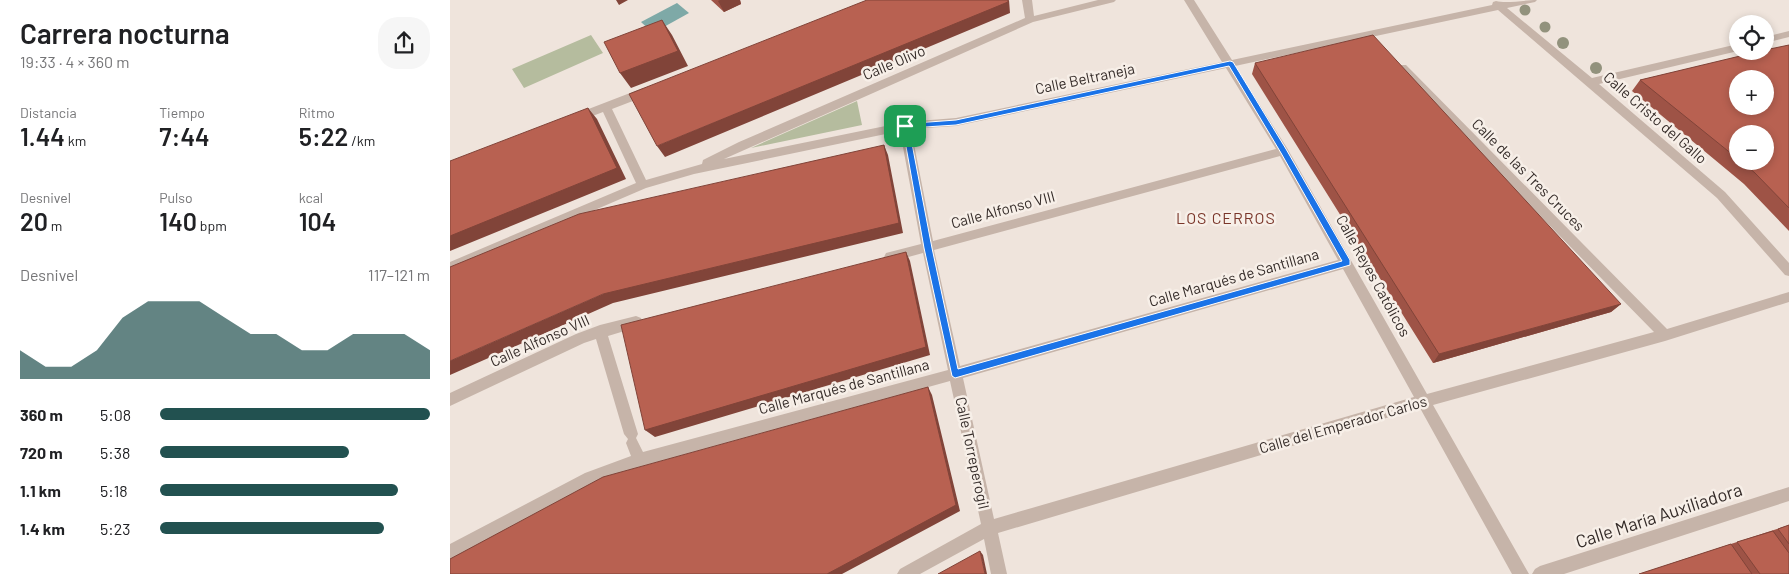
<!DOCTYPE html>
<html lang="es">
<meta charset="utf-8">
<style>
body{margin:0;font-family:Barlow,sans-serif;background:#f6f6f6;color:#202124;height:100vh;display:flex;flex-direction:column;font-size:19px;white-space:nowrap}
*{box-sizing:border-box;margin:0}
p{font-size:16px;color:#757577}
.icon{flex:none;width:28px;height:28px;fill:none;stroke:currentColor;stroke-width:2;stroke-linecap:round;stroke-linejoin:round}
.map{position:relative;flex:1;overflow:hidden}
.drawer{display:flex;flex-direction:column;background:#fff;width:450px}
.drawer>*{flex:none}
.fabs{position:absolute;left:1279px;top:15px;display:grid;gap:10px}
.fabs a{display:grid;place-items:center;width:45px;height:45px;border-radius:50%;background:#fff;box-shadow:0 2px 8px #0003;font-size:25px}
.pin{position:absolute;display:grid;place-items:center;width:42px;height:42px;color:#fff;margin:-21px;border-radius:10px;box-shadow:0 2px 8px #0006}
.round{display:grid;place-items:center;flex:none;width:52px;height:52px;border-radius:20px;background:#f6f6f6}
.summary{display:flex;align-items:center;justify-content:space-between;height:85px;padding:0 20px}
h1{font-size:28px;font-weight:600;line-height:38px}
.stats{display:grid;grid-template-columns:repeat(3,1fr);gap:8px;height:85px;padding:5px 20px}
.stats div{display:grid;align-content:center}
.stats b{font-size:25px;font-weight:600}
.stats small{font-size:14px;font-weight:400}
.stats p{font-size:14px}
.chart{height:140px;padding:10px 20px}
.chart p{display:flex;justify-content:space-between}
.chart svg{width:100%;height:90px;margin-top:5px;fill:#225150;opacity:.7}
ul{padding:0 20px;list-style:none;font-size:16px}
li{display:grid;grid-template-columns:80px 60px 1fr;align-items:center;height:38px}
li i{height:12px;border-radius:6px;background:#225150}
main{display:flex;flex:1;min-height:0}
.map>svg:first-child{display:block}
.green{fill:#b5bc9e}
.water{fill:#7ea9a7}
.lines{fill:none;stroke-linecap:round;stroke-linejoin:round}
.street{fill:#c6b4a9;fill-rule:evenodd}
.tree{fill:#92927d}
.wall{fill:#9e5346;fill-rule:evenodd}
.shaded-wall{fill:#814439}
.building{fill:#b86151;stroke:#814439;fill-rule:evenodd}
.route{fill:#1a73e8;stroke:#fff;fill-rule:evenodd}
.labels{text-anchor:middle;stroke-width:5;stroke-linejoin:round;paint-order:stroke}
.street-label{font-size:15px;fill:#342b28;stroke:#f7efe8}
.neighbourhood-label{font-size:16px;letter-spacing:1px;fill:#7a362a;stroke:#f7efe8}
.near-street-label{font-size:18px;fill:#342b28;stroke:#f7efe8}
</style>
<main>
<section class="drawer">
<div class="summary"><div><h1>Carrera nocturna</h1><p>19:33 · 4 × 360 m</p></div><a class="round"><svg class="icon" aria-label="share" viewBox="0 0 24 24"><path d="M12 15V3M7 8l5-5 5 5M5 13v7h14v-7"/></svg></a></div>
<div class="stats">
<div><p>Distancia</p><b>1.44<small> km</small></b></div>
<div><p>Tiempo</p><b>7:44</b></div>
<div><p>Ritmo</p><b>5:22<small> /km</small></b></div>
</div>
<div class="stats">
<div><p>Desnivel</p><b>20<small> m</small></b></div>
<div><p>Pulso</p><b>140<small> bpm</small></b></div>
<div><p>kcal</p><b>104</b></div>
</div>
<div class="chart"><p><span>Desnivel</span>117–121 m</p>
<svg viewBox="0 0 160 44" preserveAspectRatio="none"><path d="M0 44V30L10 38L20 38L30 30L40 14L50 6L60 6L70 6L80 14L90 22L100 22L110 30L120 30L130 22L140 22L150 22L160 30V44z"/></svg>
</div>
<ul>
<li><b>360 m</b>5:08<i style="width:100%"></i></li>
<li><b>720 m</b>5:38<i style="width:70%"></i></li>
<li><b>1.1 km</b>5:18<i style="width:88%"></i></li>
<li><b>1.4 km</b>5:23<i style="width:83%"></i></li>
</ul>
</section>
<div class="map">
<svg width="1339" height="574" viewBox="0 0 1339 574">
<rect width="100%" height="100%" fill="#efe4dc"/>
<path class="green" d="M141,35l12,18 -79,35 -12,-19z
M407,101l5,24 -111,23z"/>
<path class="water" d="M227,3l12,10 -36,20 -12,-11z"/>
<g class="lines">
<path class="street" d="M572,0h10l2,16 64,-16h18l-2,2 -81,20 -309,137 181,-37 51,-4 266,-56 -38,-62h10l38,60 260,-55 1,-3 3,-1c10,3 29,-1 41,-1l-2,2 -28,6 85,70 146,-34v7l-139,33 126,108 64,71v13l-4,-1 -68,-77 -219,-188 -263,56 52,82 140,246 227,-62 -256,-261v-6h8l261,264 122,-37v10l-124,39 -232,64 96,169h-17l-92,-166 -422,125 9,41h-16l-7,-35 -64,35h-23l3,-5 81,-45 -31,-143 -311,86 -45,17 -144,76v-16l135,-71 46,-17 -5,-13 2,-4 -4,-5 -28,-95 -12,4 -134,63v-13l126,-59 24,-9 36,-9 5,2 1,4 -1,4 -33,10 30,98 -2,4 7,14 305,-82 -25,-117 -33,9 -4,-1 -2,-4 2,-4 35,-9 -21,-113 -206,43 -48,14 -196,84v-10l186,-79 -33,-71 -26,10 -4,-1 -1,-3 1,-3 70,-27h8l1,3 -1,3 -39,15 34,71 56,-16 1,-4 36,-18 286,-124zM776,68l50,81 -343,92 -22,-112 45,-3zM830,156l58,104 -378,106 -26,-116zM893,269l71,128 -420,122 -31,-141z
M1339,31v6l-24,6v-6z
M1339,487v14l-225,73h-32l3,-5 5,-3z"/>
</g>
<g class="tree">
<circle cx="1075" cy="10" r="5.5"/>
<circle cx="1095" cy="27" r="5.5"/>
<circle cx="1113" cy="43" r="6"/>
<circle cx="1146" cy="68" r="6"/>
</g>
<path class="wall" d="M261,0h29l1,4 -17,8z
M1339,45v186l-45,-47 -112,-93 8,-11zM1288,134l27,27h-27z
M805,63l366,241 -10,8 -178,51 -181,-289z
M1339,525v49h-150l98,-32z"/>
<path class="shaded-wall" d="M166,0h12l-9,5z
M270,0h20l1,4 -17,8 -6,-11z
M559,0l1,13 -345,144 -8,-11z
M212,20l10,15 16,31 -57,22 -11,-15z
M138,108l9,11 29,60 -176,72v-15z
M434,145l4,10 15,78 -290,70 -163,72v-14l153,-67z
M456,252l4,9 20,94 -275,82 -10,-7z
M1171,304l-10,8 -178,51 6,-9z
M478,387l4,8 28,116 -118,63h-15z
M530,551l3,4 4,19h-2z"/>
<path class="building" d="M417,0h141v2l-351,144 -28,-52z
M212,20l16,31 -58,22 -16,-31z
M923,35l248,269 -182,50 -184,-291z
M1339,45v163l-34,-35 -14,-12h24v-27h-27v25l-98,-79 121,-29h4v-1zM1288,79h27v27h-27z
M138,108l29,60 -167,68v-75z
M434,145l15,78 -296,71 -153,67v-94l129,-53z
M456,252l20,95 -281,83 -24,-105z
M478,387l28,118 -129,69h-377v-15l153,-82z
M1339,525v19l-11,-15z
M1323,531l16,22v21h-29l-23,-32z
M1281,544l21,30h-113z
M530,551l5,23h-47z"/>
<path class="route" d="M780,61l3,1 53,87 64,111v5l-395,113 -3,-2 -28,-128 -22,-124 54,-4zM779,66l52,87 61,108 -384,108 -26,-121 -23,-120 47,-3z"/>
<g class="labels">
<g class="street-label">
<text transform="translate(444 63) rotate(-23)" y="5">Calle Olivo</text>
<text transform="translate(635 79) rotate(-12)" y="5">Calle Beltraneja</text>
<text transform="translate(1205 118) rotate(41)" y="5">Calle Cristo del Gallo</text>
<text transform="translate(1078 175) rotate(45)" y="5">Calle de las Tres Cruces</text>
<text transform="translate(553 210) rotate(-15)" y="5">Calle Alfonso VIII</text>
<text transform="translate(923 276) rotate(61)" y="5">Calle Reyes Católicos</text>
<text transform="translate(784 278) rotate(-16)" y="5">Calle Marqués de Santillana</text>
<text transform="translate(90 341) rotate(-24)" y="5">Calle Alfonso VIII</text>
<text transform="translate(394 387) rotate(-15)" y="5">Calle Marqués de Santillana</text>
<text transform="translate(893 425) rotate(-16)" y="5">Calle del Emperador Carlos</text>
<text transform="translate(522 453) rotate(78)" y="5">Calle Torreperogil</text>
</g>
<g class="neighbourhood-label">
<text x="776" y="224">LOS CERROS</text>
</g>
<g class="near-street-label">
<text transform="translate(1209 516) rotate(-18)" y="6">Calle María Auxiliadora</text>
</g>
</g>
</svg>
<div class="fabs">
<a><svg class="icon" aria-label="locate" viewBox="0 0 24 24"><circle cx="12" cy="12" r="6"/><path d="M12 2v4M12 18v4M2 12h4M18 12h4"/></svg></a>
<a>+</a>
<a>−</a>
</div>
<div class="pin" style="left:455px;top:126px;background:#1e9e55"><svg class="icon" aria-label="arrive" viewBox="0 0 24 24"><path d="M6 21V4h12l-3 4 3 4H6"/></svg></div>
</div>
</main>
